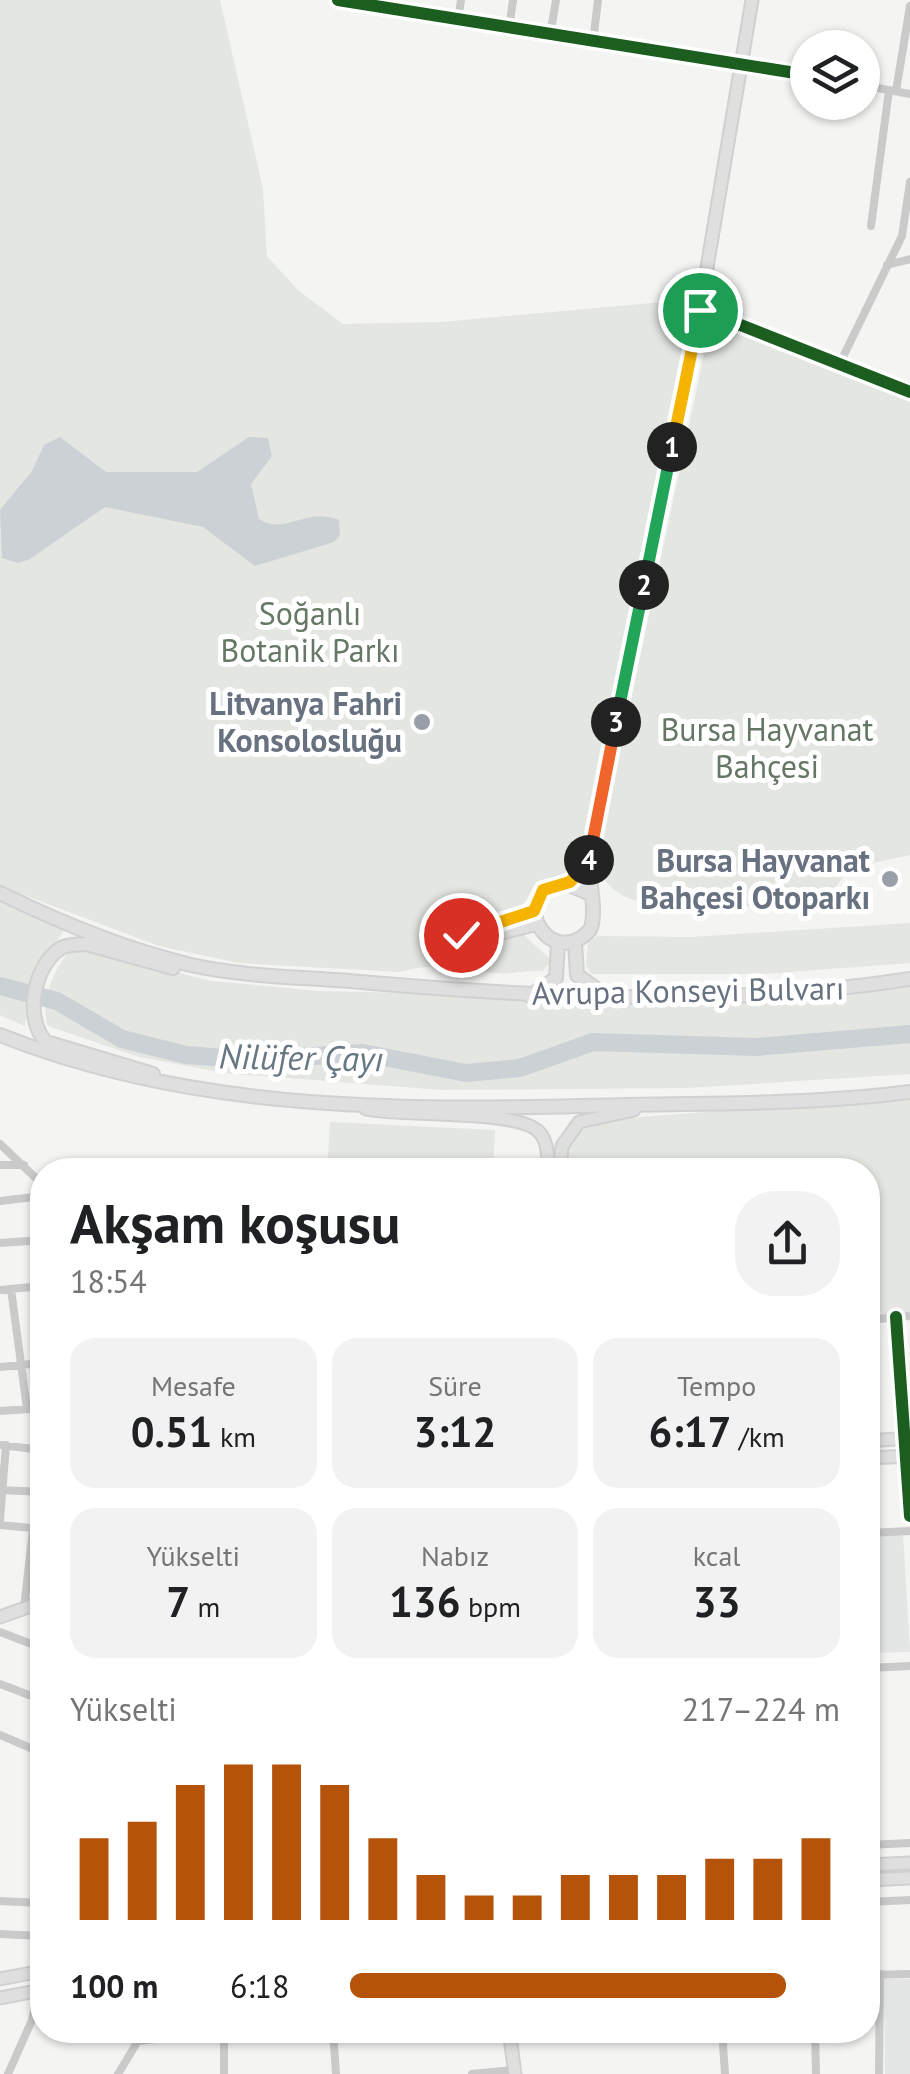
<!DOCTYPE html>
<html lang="tr">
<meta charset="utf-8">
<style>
body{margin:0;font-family:"PT Sans",sans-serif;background:#f2f2f2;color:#202124;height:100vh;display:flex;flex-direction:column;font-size:38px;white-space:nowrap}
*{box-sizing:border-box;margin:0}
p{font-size:32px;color:#757577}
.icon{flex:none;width:55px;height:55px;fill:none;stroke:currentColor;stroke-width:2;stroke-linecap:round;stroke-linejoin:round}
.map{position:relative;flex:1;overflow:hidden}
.details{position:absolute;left:30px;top:1158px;width:850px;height:885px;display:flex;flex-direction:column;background:#fff;border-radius:40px;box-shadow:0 2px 8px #0004}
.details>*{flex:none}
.buttons{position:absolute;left:790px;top:30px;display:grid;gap:20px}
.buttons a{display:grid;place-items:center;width:90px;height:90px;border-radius:50%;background:#fff;box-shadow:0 2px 8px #0004;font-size:50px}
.pin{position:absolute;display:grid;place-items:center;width:85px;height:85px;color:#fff;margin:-42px;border:5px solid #fff;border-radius:50%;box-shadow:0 2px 10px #0007}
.km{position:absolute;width:50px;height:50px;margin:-25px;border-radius:50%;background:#222;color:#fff;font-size:28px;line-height:50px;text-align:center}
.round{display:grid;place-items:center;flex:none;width:105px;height:105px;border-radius:40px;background:#f2f2f2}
.head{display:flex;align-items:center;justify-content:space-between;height:170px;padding:0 40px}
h1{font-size:55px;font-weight:800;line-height:75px}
.figures{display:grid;grid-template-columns:repeat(3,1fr);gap:15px;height:170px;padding:10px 40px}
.figures div{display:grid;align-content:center;border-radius:25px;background:#f2f2f2;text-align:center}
.figures b{font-size:42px;font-weight:800}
.figures small{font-size:28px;font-weight:400}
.figures p{font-size:28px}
.chart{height:280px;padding:20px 40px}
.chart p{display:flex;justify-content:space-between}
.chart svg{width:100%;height:180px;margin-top:10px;stroke:#b45309;stroke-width:6}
ul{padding:0 40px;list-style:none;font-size:32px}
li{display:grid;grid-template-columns:160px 120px 1fr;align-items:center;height:75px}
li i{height:25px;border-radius:12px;background:#b45309}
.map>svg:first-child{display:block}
.built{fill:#e4e5e5}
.green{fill:#e3e6e1}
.water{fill:#ccd1d5}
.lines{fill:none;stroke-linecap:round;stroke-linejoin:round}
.river{stroke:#ccd1d5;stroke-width:18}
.secondary-casing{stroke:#d0d0d1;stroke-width:15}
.primary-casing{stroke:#d1d1d2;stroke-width:16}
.street{stroke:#cacacb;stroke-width:8}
.secondary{stroke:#dfdfdf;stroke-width:11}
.primary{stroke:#dfdfdf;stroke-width:12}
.cycleway-casing{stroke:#fff;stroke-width:19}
.cycleway{stroke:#1b5e20;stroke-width:12}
.split-1-casing{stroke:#fff;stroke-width:20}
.split-2-casing{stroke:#fff;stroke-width:20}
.split-3-casing{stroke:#fff;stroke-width:20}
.split-4-casing{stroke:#fff;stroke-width:20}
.split-5-casing{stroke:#fff;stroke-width:20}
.split-1{stroke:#f5b400;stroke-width:12}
.split-2{stroke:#22a559;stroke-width:12}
.split-3{stroke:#22a559;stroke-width:12}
.split-4{stroke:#f0652b;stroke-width:12}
.split-5{stroke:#f5b400;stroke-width:12}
.poi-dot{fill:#989fa8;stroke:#fff;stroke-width:4}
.labels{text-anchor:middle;stroke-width:10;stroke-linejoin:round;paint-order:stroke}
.park-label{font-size:32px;fill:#667765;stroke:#fff}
.poi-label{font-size:32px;font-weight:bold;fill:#67717f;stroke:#fff;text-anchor:end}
.street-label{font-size:32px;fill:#67717f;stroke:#fff}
.water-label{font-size:35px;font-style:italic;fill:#687883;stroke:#fff}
</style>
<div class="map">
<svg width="910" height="2074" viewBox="0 0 910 2074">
<rect width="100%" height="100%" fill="#f4f4f3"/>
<path class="built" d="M903,1532l7,120 -42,1v-118z
M884,1979h26v95h-25z"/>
<path class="green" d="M0,0h220l43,189 4,67 32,35 44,33 99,-2 243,-22 5,18 -108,550 -45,16 -20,29 8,23 27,25 -10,10c-17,-1 -30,4 -47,2 -35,-4 -59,-12 -95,-1l-162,-9 -79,-17 -159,-60z
M711,321l199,75v459l-61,13c-6,7 -12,20 -19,25 -25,18 -172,18 -202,5 -16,-7 -24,-18 -32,-32z
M0,900l64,30 -21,32 -15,38 -3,26 -25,-11z
M910,923v40l-149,11h-169l-6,-8 2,-24 10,-6 93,1z
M74,947l138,34 107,10 377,8 154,-4 60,-8v87l-223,14 -245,2 -217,-17 -86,-16 -91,-31c-9,-23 8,-64 26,-79z
M910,1096v217l-42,4v-147h-304c3,-31 9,-40 39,-50z
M330,1122l165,8 -2,40h-166z"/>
<path class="water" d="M60,437l46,35h91l52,-35 19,1 4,18 -21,28 8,35c25,17 46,-12 80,1l1,15 -6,7 -79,24 -52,-39 -98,-20 -75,52 -12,4 -16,-5 -2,-48 32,-39 12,-26z"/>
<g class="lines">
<path class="river" d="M0,986l57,15 65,38 64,16 65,5 112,-7 103,20 54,-5 73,-26 164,5 153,-13"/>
<g class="secondary-casing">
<path id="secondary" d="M588,865l112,-556 52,-309
M366,1109c38,8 152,0 173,23 9,9 9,26 9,38
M560,1170l2,-24 17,-24 55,-12
M868,1441l42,-3
M868,1458l42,-2
M0,1617l42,-15
M868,1865l42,-2
M868,1880l42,-2
M0,1979l42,-8
M0,1998l42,-8
M509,2030l6,44"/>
</g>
<g class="primary-casing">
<path id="primary" d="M588,865c2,17 9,50 2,65 -40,43 -85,-35 -28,-48l26,11
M0,893c61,30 124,56 191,72 59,13 121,12 181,18 178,15 361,24 538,-4
M461,935l19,3 56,-14
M575,942l2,33 28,20
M530,996l26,-18 2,-35
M0,1035c200,80 417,75 629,70 93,-2 189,-1 281,-13
M153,1074l-107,-32c-22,-23 -13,-76 15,-94 7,-4 18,-3 25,-4l87,24"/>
</g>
<path class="street" d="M338,0l470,75
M458,20l3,-20
M509,29l4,-29
M550,36l6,-36
M593,42l5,-42
M862,85l48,9
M896,91l14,-85
M871,226l18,-136
M887,265l23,-6
M700,309l210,83
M839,365l63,-129 8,-54
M0,1144l42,40
M0,1165h24
M0,1201l42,-5
M0,1243l42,-3
M11,1289l16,120
M0,1290l42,-4
M896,1317l14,199
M868,1320l42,-4
M0,1367l42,-4
M0,1411l42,-3
M0,1445l42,5
M2,1490l40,2
M0,1520l6,-75
M0,1525l42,4
M868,1533l42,-2
M24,1608l9,-79
M0,1632l42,16
M868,1668l42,-2
M0,1684l42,16
M0,1735l42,18
M868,1845l42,-2
M0,1901l41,2
M868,1902l42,-2
M0,1934l41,2
M40,1971l2,-79
M868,1975l42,-1
M333,2030l3,44
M722,2030l3,44
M815,2030l1,44
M138,2041l94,-11
M8,2074l24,-54 6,-29
M118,2074l20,-33 -2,-11
M224,2074v-43
M472,2074l42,-4
M879,2074l1,-100"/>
<use href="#secondary" class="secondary"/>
<use href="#primary" class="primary"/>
<g class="cycleway-casing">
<path id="cycleway" d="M338,0l470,75
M700,309l210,83
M896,1317l14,199"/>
</g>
<use href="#cycleway" class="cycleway"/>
</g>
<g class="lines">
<g class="split-1-casing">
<path id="split-1" d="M672,447l28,-137"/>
</g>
<g class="split-2-casing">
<path id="split-2" d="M644,585l28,-138"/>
</g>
<g class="split-3-casing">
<path id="split-3" d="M616,722l28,-137"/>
</g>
<g class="split-4-casing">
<path id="split-4" d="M589,860l27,-138"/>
</g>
<g class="split-5-casing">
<path id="split-5" d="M461,935l73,-24 9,-21 27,-8 19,-22"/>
</g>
<use href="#split-1" class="split-1"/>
<use href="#split-2" class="split-2"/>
<use href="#split-3" class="split-3"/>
<use href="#split-4" class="split-4"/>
<use href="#split-5" class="split-5"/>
</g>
<g class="poi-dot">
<circle cx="422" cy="722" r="10"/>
<circle cx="890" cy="879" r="10"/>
</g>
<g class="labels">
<g class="park-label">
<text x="310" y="625">Soğanlı<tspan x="310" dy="37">Botanik Parkı</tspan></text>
<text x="767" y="741">Bursa Hayvanat<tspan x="767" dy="37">Bahçesi</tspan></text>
</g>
<g class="poi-label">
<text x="402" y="715">Litvanya Fahri<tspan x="402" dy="37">Konsolosluğu</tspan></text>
<text x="870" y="872">Bursa Hayvanat<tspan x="870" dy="37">Bahçesi Otoparkı</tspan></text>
</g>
<g class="street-label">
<text transform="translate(688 991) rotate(-1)" y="11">Avrupa Konseyi Bulvarı</text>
</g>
<g class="water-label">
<text transform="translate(301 1058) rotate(1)" y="12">Nilüfer Çayı</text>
</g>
</g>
</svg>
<div class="buttons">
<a><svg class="icon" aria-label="layers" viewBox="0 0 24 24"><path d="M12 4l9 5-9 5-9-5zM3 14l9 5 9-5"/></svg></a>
</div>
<div class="pin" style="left:700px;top:310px;background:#1e9e55"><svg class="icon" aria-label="arrive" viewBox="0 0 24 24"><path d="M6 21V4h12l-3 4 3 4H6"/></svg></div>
<div class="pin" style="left:461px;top:935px;background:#d93025"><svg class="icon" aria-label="check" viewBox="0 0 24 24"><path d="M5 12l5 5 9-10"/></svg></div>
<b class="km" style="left:672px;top:447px">1</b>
<b class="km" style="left:644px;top:585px">2</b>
<b class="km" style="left:616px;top:722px">3</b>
<b class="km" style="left:589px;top:860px">4</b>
<section class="details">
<div class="head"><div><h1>Akşam koşusu</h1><p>18:54</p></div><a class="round"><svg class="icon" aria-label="share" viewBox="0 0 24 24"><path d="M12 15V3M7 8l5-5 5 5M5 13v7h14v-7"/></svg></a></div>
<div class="figures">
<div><p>Mesafe</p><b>0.51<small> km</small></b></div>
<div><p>Süre</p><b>3:12</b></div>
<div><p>Tempo</p><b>6:17<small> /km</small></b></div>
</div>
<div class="figures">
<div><p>Yükselti</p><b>7<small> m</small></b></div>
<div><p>Nabız</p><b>136<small> bpm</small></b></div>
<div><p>kcal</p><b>33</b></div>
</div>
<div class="chart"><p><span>Yükselti</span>217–224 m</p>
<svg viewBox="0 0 160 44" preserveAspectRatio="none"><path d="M5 44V24M15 44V20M25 44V11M35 44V6M45 44V6M55 44V11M65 44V24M75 44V33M85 44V38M95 44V38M105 44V33M115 44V33M125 44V33M135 44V29M145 44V29M155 44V24"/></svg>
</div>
<ul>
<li><b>100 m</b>6:18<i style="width:89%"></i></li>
</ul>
</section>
</div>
